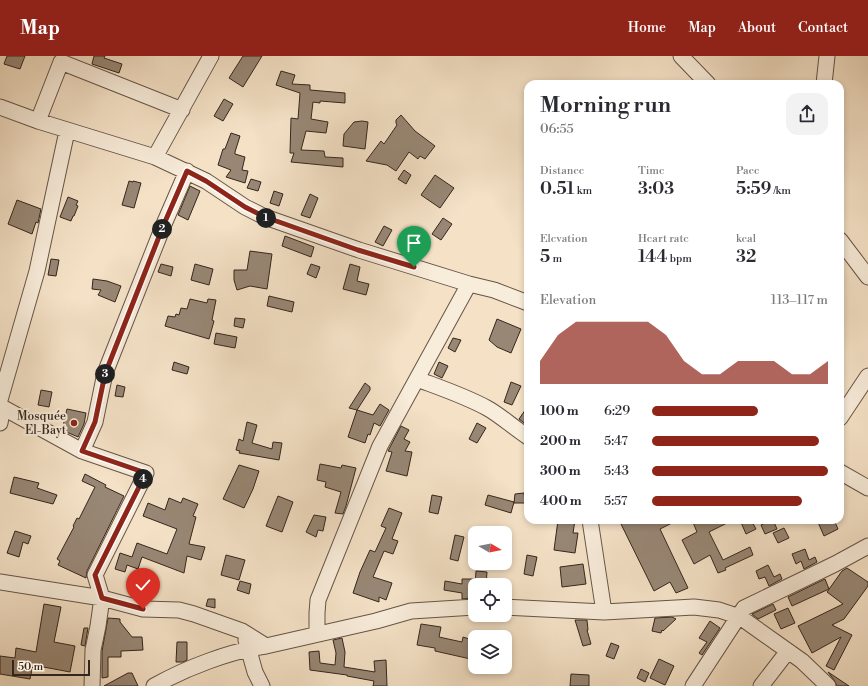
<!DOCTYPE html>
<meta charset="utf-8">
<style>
body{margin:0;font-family:"Libre Bodoni",serif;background:#f2f2f3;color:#2b2b33;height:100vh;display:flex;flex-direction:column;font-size:15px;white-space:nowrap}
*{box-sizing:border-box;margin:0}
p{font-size:13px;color:#7c7c81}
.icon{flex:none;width:22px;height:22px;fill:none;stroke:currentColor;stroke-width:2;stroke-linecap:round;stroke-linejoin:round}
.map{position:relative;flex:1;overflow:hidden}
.sheet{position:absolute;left:524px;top:24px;width:320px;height:444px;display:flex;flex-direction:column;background:#fff;border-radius:12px;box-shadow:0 2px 6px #0003}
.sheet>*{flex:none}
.needle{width:26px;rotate:100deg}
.controls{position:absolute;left:468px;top:470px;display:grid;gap:8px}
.controls a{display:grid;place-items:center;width:44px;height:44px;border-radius:8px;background:#fff;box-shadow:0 2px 6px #0003;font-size:20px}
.scale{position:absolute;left:12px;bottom:10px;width:78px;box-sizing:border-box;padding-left:4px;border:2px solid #35261d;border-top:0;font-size:11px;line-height:14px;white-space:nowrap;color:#35261d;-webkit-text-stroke:3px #f8ecda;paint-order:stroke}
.pin{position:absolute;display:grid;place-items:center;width:34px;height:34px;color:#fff;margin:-41px -17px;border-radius:50% 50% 50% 0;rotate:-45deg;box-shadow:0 0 4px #0007}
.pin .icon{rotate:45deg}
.km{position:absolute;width:20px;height:20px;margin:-10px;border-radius:50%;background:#222;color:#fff;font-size:11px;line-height:20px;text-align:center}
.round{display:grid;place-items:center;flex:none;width:42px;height:42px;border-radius:12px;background:#f2f2f3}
.overview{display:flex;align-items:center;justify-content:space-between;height:68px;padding:0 16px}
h1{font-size:22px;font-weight:600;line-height:30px}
.figures{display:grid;grid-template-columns:repeat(3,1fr);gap:6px;height:68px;padding:4px 16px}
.figures div{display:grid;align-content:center}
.figures b{font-size:17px;font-weight:600}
.figures small{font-size:11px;font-weight:400}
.figures p{font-size:11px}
.chart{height:112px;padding:8px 16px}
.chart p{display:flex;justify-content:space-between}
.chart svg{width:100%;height:72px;margin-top:4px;fill:#8f2418;opacity:.7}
ul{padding:0 16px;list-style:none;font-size:13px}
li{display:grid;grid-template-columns:64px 48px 1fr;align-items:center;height:30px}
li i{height:10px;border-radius:5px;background:#8f2418}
header{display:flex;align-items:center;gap:24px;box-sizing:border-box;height:56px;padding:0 20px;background:#8f2418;color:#fff}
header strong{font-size:19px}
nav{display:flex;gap:22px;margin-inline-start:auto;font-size:14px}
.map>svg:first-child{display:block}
.building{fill:#988775;stroke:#35261d}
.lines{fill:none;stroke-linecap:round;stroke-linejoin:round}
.minor-casing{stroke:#655547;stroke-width:17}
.minor{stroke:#f8ecda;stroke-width:15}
.route-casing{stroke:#fff;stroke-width:8}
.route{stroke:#8f2418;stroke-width:5}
.poi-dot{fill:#8f2418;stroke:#f8ecda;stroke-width:1.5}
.labels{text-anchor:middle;stroke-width:4;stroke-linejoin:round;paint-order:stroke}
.poi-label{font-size:12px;fill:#35261d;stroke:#f8ecda;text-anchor:end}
</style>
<header>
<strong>Map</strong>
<nav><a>Home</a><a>Map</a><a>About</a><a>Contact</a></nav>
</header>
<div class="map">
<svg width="868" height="630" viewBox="0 0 868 630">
<rect width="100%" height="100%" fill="#f4e1c6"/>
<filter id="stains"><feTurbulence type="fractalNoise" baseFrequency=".005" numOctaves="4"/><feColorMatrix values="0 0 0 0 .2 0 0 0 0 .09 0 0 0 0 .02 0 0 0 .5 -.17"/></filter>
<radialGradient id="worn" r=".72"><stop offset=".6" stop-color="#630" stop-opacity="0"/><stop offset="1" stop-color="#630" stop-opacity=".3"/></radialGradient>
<path class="building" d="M7,0h18l-5,13 -16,-5z
M94,0h11l-1,2 18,6 -3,9 -27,-9z
M243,0h19l-19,31 -14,-9z
M281,15l14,4 -3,9 18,1v5l35,3v10l-25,-2v2l-7,-1 -2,17 17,3 -2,11 -20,-2 -5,19 23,1 1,6 18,1v9l-52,-5 3,-9h-4l1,-35 7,1 2,-26 -24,-8z
M224,43l9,5 -10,17 -9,-5z
M401,59l14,16 20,15 -10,13 -5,-3 -2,3 -9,-7 -13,19 -9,-6 -21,-4 15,-20 3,3 13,-19 -1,-2v-3z
M362,65l6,1 -3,27 -22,-3 1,-12 10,-12z
M231,77l9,3 -5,16v2l10,3 -3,13 6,1 -3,12 -19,-6 5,-7 -13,-5 5,-16h2z
M404,114l7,5 -5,9 -8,-5z
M435,119l19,13 -14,20 -19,-13z
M251,123l10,3 -3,9 -11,-3z
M129,125l4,1v-1l8,2 -7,25 -12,-3z
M190,130l10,5 -12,29 -10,-5z
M274,135l9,3 -4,12 -9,-3z
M310,138l8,4 -8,20 -9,-3z
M68,141l10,4 -2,4 2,1 -4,10h-1l-2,5 -11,-4z
M17,144l24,9 -3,14 -2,-1 -4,12 -24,-10z
M443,162l9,6 -11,16 -9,-6z
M384,170l8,4 -9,16 -8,-4z
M285,180l29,11 -3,10 -29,-11z
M250,195l22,3 -5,35 -17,-3 -13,4 -3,-10v-10h13z
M51,203l8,1 -3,16 -8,-1z
M161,208l12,3 -2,9 -13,-4z
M195,208l18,5 -4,16 -18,-5z
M311,208l9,3 -4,11 -9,-4z
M350,208l10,3 -3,14 12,3 -3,11 -23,-6z
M93,223l14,2 14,5 -6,16 -17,-7 3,-5 -9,-1z
M269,240l25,6 -2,10 -25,-6z
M190,243l17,4 1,-4 8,1 -4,20 2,1 -5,18 -44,-13 3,-10 7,1 1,-3 3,1 2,-7 6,1z
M235,262l10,1 -2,9 -9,-2z
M497,263l24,10 -10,24 -14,-6 -8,-7z
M216,277l21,4 -2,11 -21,-4z
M453,282l8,2 -6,12 -7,-4z
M174,306l15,5 -2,7 -15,-4z
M439,306l9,4 -6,12 -8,-4z
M511,326l10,4 -9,19 -8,-3z
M365,327l5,4v3l-13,20 -8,-2z
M117,329l8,2 -2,10 -8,-1z
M41,334l11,2 -3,15 -11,-2z
M380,348l9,6 -9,16 -6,-3 -4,12 -2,-1 -3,9 -17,-6 9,-27 16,5z
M528,350v18l-1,1 -8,-6z
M67,353l19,4 -2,11 -6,13 -16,-7z
M247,366l10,3 -5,18 20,6 1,-7 9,1 -3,17 -40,-7 1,-2 -4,-1 3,-11 4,2z
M477,367l9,5 -9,15 -8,-4z
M401,370l8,4 -5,9 6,3 -5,9 7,1 -5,24 -21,-5 6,-19 -4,-1z
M320,408l21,4 1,-3 14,3 -10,38 -3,8 -8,-1 6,-21 -16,-5 1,-5 -9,-2z
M239,409l20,6 -6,18 -9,19 -21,-9z
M85,418l21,11 -1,2 19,9 -37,75 -1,7 -28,-13 2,-4 -3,-2 17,-32 -1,-1 4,-8 2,1 16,-32 -13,-6z
M14,421l25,6 -2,5 20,7 -4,9 -43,-11z
M524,437l1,10h-11l1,-9z
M432,439l10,2 -4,17 -9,-2z
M488,439l26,7 -3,11 -26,-8z
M278,440l15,6 -11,30 -16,-6z
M169,442l12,5 2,-5 15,6 -5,12 3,1 -7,27 16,3 -4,13 -14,-4 -3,17 -42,-16 -4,12 -11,-4 -2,7 -10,-3 5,-16 12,4 5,-14 30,11 10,-25 -34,-13 5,-13 17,7z
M389,452l13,5 -10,26 6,2 -5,13 -9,-3 -11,26 19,6 -6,17 -7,-3v5l-26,-9 7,-21 10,-22 5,2 11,-24 -5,-2z
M314,459l12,2 -3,14 -5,-1 -2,7 -10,-5z
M558,464h17l-2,13h5l-3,20 -21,-3z
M619,464h59l-18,9 28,59 -12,5 -6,-11 -16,9z
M692,464h41l-24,12 14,28 27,-13 3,8 -28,13 1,2 -8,3 -8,-18 -16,9 -12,-24 15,-8z
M740,464h11l5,9 -10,5z
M771,464h2l4,9 -12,5 -4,-9z
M817,464h17l4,9 -14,7z
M784,472l5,10 -11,5 -5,-10z
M15,475l16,5 -3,8 -5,-2 -4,15 -12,-4z
M455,479l9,2 -6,24 -8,-2z
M805,493l4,11 6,-3 2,5 -13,7 -3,-8 -5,3 -4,-10z
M226,499l19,5 -6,20 -18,-5z
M527,499l10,2 -4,19 -9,-2z
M583,508l3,20 -24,3 -2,-20z
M768,509l6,12 6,-3 2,5 -13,7 -4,-9 -6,2 -3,-8z
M847,512l21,14v4l-24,33 -12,6 20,10 -18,35 -8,-4 15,-29 -29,16 -14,-27 45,-22 -16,-12 15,-21z
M476,515l11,1 -1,13h-11z
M462,523h13v19l-13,1v-6l-18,-3 1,-9 17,3z
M825,523l4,10 -37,17 -4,-9z
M240,525l11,3 -2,10 -12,-4z
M208,543h7v9l-9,-2z
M44,548l17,3 -7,35 21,4 -5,26 -37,-7 -3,14 -30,-5v-18l15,2 1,-10 20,4z
M773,548l3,6 -18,9 -6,-5z
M788,552l7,15 -14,6 -7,-15z
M672,561l4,2 -13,12 -1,-1 -1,3 -9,-2 3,-13z
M108,562l12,1v3l12,15h10l1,13 -22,1v6h-13v20l-6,1v-27z
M575,564h12l1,10h-1l4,14 -8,2z
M710,565l10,7 -18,27 -3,-2 8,-11 -8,-4z
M421,568l20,3 -2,10 23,5 1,-5 12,4v19l-40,-9v-3l-18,-3z
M84,572h4l-3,18 -4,-1z
M342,582l3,14 -1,15 31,5 -1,-11 12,-1 1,26h-14l1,-5 -27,-5v-1l-37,-5 -1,-18 10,-1 1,12 15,2 1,-12 -3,-13z
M177,586h10v18l-4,2h-7z
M611,587l8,3 -5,13 -8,-3z
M659,603l15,7 -9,19 -15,-7z
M641,613l8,4 -4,9 -8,-4z
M828,616l21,14h-12l-3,-6z
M128,617h4l6,13h-34z
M571,618l18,1v11h-19z"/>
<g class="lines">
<g class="minor-casing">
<path id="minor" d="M681,0l27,28
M824,28l3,-28
M0,51l38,14 117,36 51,24 39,26 20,10 94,33 110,34 25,6 34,13
M38,65l23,-59 121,48
M155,101l56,-101
M840,184l28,37
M417,323c24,9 48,17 70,29 13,7 27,20 41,29
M0,344l37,-129 30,-140
M0,350l82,45
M0,351l2,4 -2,12
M840,362l28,-42
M840,416l28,16
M590,464l14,92
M0,526l102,16 41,11 36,1 15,4 48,17 24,15
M505,551l99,5 90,-5 25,3 21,7 62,44 26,25
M317,578v-21l1,-13 62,-154 89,-162
M246,584l9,32 7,14
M92,630l1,-36 5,-24 4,-28 -7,-23 51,-102 -64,-22 13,-29 10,-49 59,-149 23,-53
M154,630c32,-18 76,-35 112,-40l110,-25 35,-10 64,-4
M693,630l51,-78 91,-44 33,-18
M761,630l27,-35"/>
</g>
<use href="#minor" class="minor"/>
</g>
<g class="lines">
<g class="route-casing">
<path id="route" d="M143,553l-41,-11 -7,-23 51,-102 -64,-22 13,-29 10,-48 59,-150 23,-53 19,10 39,26 20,10 93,33 56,17"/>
</g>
<use href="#route" class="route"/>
</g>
<circle class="poi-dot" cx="74" cy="367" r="4"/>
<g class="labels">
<g class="poi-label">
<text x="66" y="364">Mosquée<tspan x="66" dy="14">El-Bayt</tspan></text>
</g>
</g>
<rect width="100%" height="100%" filter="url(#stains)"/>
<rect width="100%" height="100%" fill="url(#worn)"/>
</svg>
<div class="controls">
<a><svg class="needle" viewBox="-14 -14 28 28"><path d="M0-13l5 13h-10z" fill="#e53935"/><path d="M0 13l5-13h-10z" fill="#7c7c81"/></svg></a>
<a><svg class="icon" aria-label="locate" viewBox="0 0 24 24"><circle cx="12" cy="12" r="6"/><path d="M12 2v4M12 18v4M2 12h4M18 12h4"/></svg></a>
<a><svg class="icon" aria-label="layers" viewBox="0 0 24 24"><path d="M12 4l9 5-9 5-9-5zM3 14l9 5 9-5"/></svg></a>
</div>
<div class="scale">50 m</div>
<div class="pin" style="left:414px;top:211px;background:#1e9e55"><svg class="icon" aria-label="arrive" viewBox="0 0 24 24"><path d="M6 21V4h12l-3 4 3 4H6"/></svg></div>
<div class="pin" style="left:143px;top:553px;background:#d93025"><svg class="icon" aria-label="check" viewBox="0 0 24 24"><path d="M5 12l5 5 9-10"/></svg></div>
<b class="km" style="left:266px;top:162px">1</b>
<b class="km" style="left:162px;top:173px">2</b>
<b class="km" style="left:105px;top:318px">3</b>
<b class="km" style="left:143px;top:423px">4</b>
<section class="sheet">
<div class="overview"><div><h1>Morning run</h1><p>06:55</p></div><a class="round"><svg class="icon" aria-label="share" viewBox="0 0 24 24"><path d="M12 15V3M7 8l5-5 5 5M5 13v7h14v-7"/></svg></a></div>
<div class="figures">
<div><p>Distance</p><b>0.51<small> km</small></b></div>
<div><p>Time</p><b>3:03</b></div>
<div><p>Pace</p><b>5:59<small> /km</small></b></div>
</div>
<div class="figures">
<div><p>Elevation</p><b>5<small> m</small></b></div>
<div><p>Heart rate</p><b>144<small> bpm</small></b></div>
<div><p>kcal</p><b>32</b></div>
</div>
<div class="chart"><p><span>Elevation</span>113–117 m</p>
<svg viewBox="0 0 160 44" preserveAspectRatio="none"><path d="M0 44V30L10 14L20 6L30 6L40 6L50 6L60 6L70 14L80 30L90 38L100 38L110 30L120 30L130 30L140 38L150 38L160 30V44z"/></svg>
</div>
<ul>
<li><b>100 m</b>6:29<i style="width:60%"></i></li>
<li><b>200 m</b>5:47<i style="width:95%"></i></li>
<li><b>300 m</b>5:43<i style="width:100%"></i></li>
<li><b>400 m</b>5:57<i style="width:85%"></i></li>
</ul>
</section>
</div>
